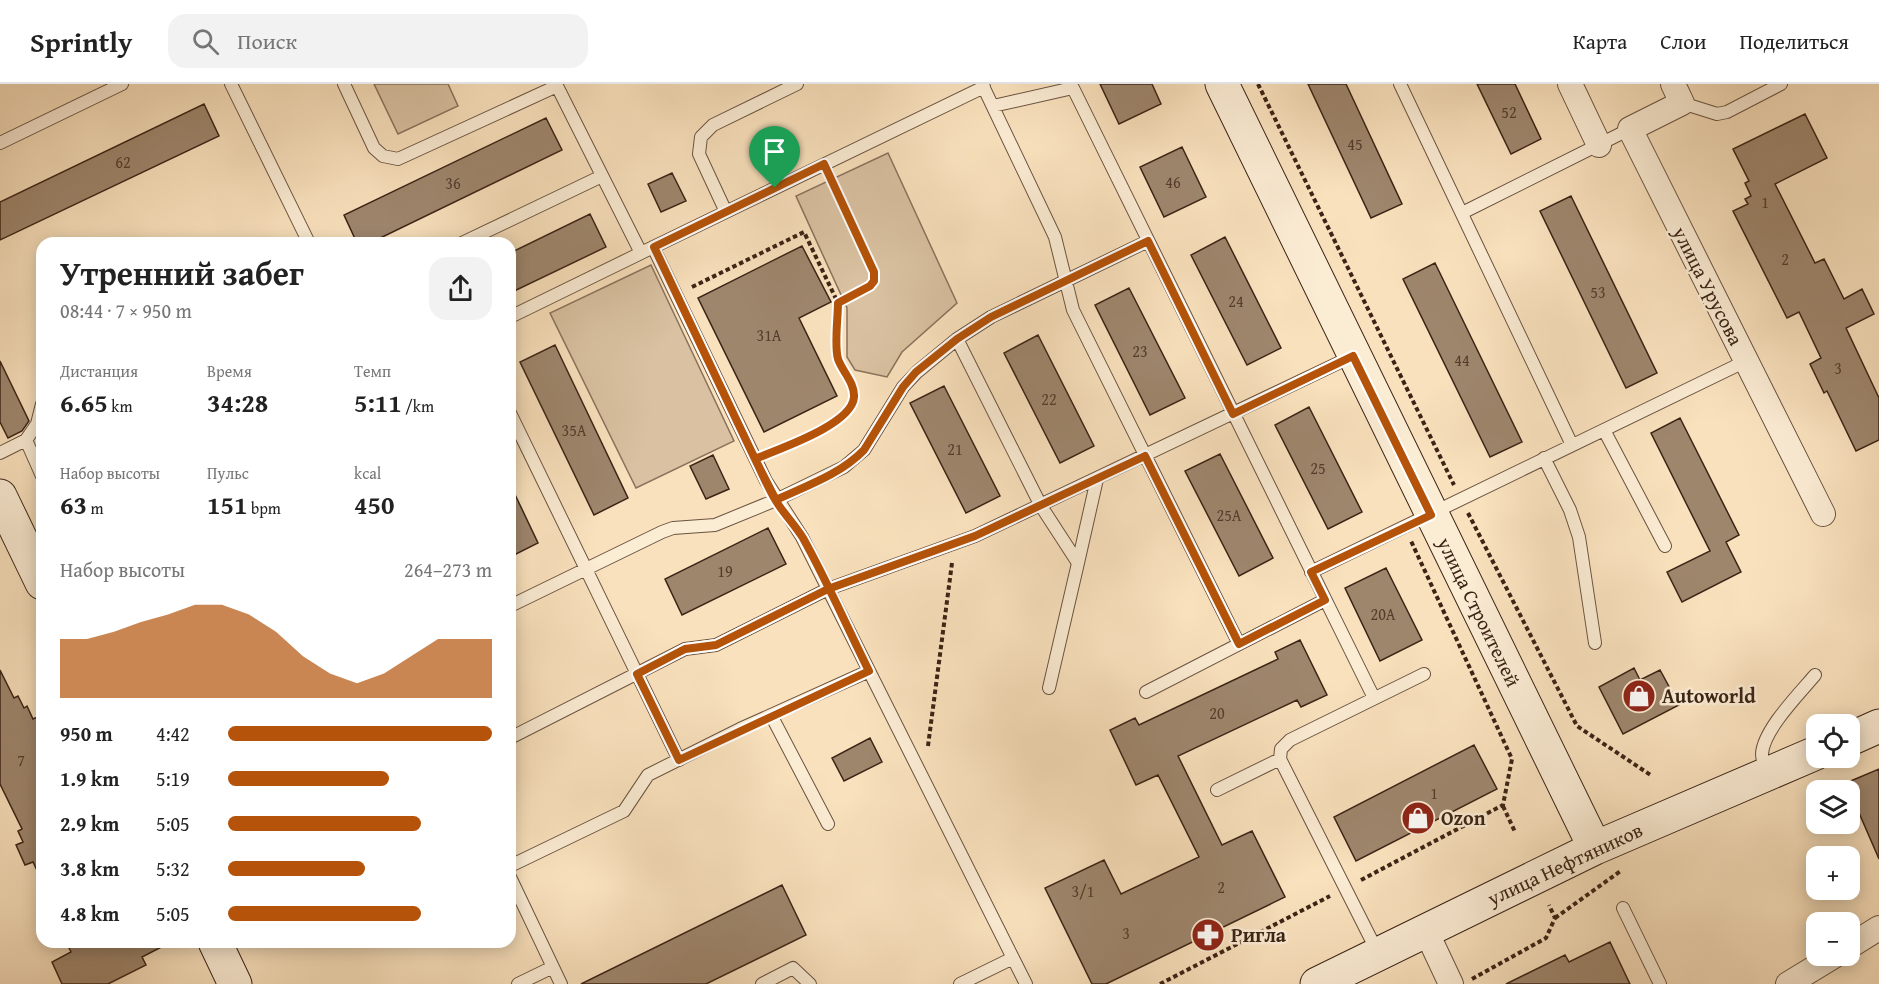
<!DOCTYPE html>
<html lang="ru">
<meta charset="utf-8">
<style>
body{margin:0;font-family:"Gentium Book Plus",serif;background:#f2f2f2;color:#222;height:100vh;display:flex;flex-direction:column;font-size:22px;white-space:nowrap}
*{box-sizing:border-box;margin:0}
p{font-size:20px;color:#767676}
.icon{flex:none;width:33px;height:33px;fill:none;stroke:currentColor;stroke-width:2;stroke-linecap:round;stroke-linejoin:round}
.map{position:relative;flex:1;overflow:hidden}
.panel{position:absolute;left:36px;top:153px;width:480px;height:711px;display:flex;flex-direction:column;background:#fff;border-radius:18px;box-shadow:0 3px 15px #0003}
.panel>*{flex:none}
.fabs{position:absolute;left:1806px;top:630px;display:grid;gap:12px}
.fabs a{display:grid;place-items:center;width:54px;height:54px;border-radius:12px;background:#fff;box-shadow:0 3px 15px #0003;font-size:30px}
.pin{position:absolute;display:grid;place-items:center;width:51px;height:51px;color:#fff;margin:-62px -26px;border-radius:50% 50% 50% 0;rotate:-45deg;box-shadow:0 0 6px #0007}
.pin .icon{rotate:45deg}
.round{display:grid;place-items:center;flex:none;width:63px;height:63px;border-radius:18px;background:#f2f2f2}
.overview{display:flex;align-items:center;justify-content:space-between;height:102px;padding:0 24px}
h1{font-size:33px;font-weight:800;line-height:45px}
.figures{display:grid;grid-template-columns:repeat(3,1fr);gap:9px;height:102px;padding:6px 24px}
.figures div{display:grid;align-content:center}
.figures b{font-size:26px;font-weight:800}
.figures small{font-size:16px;font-weight:400}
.figures p{font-size:16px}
.chart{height:168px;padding:12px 24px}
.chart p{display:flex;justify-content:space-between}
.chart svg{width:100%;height:108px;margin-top:6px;fill:#b45309;opacity:.7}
ul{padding:0 24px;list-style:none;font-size:20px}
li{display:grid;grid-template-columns:96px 72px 1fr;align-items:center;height:45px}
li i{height:15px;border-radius:8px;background:#b45309}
header{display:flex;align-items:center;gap:36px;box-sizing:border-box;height:84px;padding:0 30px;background:#fff;border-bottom:2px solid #e0e0e0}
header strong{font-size:28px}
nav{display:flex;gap:33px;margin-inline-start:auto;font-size:21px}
.search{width:420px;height:54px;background:#f2f2f2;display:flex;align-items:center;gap:15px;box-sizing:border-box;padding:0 21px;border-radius:18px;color:#767676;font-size:22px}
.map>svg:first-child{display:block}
.green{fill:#d9c1a1;stroke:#8a725c;stroke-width:1.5}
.building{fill:#9e866d;stroke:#3b2416;stroke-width:1.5}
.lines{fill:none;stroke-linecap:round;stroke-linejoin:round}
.lane-casing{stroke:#6a5340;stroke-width:14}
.street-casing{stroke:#6a5340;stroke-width:26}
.secondary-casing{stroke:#3b2416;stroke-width:35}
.path{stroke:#3b2416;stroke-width:4;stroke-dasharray:4.5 3;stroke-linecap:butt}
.lane{stroke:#fbecd4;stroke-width:12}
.street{stroke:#fbecd4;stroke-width:24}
.secondary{stroke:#fbecd4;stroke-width:33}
.route-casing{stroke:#fff;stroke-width:12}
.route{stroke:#b45309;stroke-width:8}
.labels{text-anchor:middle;stroke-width:5;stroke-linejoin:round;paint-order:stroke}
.number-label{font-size:16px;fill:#543c2c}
.street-label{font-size:20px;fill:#3b2416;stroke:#fbecd4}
.poi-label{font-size:20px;font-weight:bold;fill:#3b2416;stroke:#fbecd4;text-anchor:start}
</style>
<header>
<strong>Sprintly</strong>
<div class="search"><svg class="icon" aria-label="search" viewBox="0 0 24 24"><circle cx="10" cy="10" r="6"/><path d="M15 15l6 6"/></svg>Поиск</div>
<nav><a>Карта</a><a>Слои</a><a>Поделиться</a></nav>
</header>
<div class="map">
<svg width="1879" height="900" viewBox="0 0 1879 900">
<rect width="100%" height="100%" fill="#f9e1bd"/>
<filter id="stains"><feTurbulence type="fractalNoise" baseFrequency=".00333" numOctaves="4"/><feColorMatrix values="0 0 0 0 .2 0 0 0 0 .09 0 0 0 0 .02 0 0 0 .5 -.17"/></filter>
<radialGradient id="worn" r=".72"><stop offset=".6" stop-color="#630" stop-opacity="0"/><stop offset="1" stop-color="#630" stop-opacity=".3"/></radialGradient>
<path class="green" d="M374,0h74l10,22 -60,28z
M888,69l69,150 -55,49 -15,25 -32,-7 -8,-13v-49l-51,-112z
M651,181l83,176 -98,47 -86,-175z"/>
<path class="building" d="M1100,0h52l9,20 -42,20z
M1308,0h38l56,120 -31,14z
M1477,0h38l26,55 -30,15z
M204,20l15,32 -219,104v-38z
M1805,30l22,44 -52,26 40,79 9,-4 20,40 18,-10 12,25 -28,14 33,70v42l-23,11 -29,-60 -3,2 -14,-29 11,-6 -22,-46 -12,6 -54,-107 15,-7 -3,-5 6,-3 -6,-13 4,-2 -16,-32z
M546,34l16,32 -192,93h-13l-13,-28z
M1182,63l24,50 -42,20 -24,-50z
M672,89l14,28 -25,11 -13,-28z
M1571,112l86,177 -31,15 -86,-177z
M590,130l16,33 -96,46v-40z
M1225,153l56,111 -34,17 -56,-110z
M802,162l29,56 -32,16 38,78 -73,36 -66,-134z
M1435,179l87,179 -32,15 -87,-178z
M1129,204l56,110 -35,17 -55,-110z
M1038,251l56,111 -34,17 -56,-110z
M555,261l73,153 -34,17 -74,-153z
M0,277l29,60 -7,10 -14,7 -8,-16z
M944,302l56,110 -34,17 -56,-110z
M1309,323l53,105 -34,17 -53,-104z
M1680,334l59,117 -13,7 15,30 -59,30 -15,-30 43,-21 -59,-118z
M1220,370l53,104 -34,18 -54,-105z
M713,371l16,34 -23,10 -16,-33z
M510,400l28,59 -28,14z
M768,444l18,36 -104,51 -17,-36z
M1386,484l36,72 -42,21 -35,-73z
M1300,556l27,55 -26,12 -4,-7 -119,56 44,89 30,-14 33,66 -179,87h-14l-47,-96 59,-28 17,34 78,-37 -41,-82 -22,10 -26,-55 25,-12 4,7 139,-66 -3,-7z
M1634,584l6,12 20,-10 19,35 -56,29 -24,-47z
M0,586l14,28 4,-2 6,12 3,-2 6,13 9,-4v166l-9,-19 -8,3 -9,-20 7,-3 -5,-11 4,-2 -22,-45z
M870,654l12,24 -38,19 -12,-23z
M1474,661l23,44 -141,72 -22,-44z
M1879,685v90l-33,-76z
M782,801l24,50 -100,49h-125z
M66,858h105l-29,15 4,8 -38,19h-46l-10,-22 19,-10z
M1610,858l20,42h-124l59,-29 4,7z"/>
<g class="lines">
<g class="lane-casing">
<path id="lane" d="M231,0l78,159
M344,0l30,64 9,8 15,3 159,-73
M556,0l85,169 343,-166
M982,0l73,153 18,73 166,334
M1400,0l172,361
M1682,19l35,11 10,-2 54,-28
M993,22l80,-18 301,610
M0,59l122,-59
M726,128l-27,-58 2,-17 12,-12 84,-41
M1462,129l168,-84
M462,159l140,-67
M653,163l113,234 36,56 224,447
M510,233l131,-64
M957,255l84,167 37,57 -29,125
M42,320l-5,20 -11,16 16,36
M510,329l169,347
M1604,346l61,116
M0,369l26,-13
M1544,374l26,52 9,27 16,106
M1078,479l19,-84
M1311,488l435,-211
M510,522l152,-74 11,-4 42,-3 61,-25 68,-33 20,-17 39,-63 14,-15 40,-33 34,-22 157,-76
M1146,608l179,-92
M771,631l57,109
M510,654l175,-89 31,-4 112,-56 147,-53 378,-180
M1766,689c-1,-5 -4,-13 -4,-19 1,-24 38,-61 53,-79
M1217,706l63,-31
M510,782l114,-55 24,-36 92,-46 129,-58
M510,793l51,107
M1623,824l37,76
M1378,869l-98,-194 1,-10 9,-9 134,-66
M518,900l35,-17
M762,900l31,-16 17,16
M960,900l53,-26"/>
</g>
<g class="street-casing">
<path id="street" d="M1570,0l29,61
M1673,0l9,19 -52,26 193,385
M1426,847l25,53
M1850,862l29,-18
M1788,900l46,-28"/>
</g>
<g class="secondary-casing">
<path id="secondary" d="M1222,0l373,764
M0,412l42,87
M1850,655l29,-13
M215,858l20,42
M1317,900l278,-136 221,-95"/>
</g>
<path class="path" d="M1258,0l196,401
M832,96l42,92v9l-4,5 -32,17
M692,203l112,-55 34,71v54l16,38 -2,10 -14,17 -69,31
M1468,429l109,213 75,50
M928,662l24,-183
M1503,722l12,26
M1361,796l142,-75 9,-46 -101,-218
M1555,834l67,-48
M1472,895l74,-41 9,-20 -6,-13
M1160,900l170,-88"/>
<use href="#lane" class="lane"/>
<use href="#street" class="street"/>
<use href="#secondary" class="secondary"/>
</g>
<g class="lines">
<g class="route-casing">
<path id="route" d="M775,104l-121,59 101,212c7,14 13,29 21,42 8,13 19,24 27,37 24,43 44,89 66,133l-190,89 -42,-86 48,-25 31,-4 112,-56 147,-53 170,-80 94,188 86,-44 -14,-28 120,-57 -78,-159 -120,58 -85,-173 -157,76 -34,22 -41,33 -13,15 -39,63c-23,24 -58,36 -88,50l-21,-41c23,-10 97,-34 99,-62 1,-14 -12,-26 -16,-38 -4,-14 0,-41 0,-56l32,-17 4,-5v-9l-50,-108 -49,24"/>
</g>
<use href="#route" class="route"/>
</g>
<defs>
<g id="shop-disc" transform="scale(1.725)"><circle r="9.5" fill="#8f2418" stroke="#fbecd4"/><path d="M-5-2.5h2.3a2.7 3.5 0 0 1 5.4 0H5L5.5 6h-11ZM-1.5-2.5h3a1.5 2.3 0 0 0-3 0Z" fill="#fff"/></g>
<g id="pharmacy-disc" transform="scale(1.725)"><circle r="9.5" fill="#8f2418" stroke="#fbecd4"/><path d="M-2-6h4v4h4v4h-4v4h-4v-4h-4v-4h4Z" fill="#fff"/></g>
</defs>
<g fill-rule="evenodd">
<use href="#shop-disc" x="1639" y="612"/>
<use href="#shop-disc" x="1418" y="734"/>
<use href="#pharmacy-disc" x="1208" y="851"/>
</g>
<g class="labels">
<g class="number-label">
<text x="1509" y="34">52</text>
<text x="1355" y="66">45</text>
<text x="123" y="84">62</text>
<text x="1173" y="104">46</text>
<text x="453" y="105">36</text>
<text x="1765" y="124">1</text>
<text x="1785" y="181">2</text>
<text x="1598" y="214">53</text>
<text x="1236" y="223">24</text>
<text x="769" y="257">31А</text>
<text x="1140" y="273">23</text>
<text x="1462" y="282">44</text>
<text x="1838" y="290">3</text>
<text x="1049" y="321">22</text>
<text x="574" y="352">35А</text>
<text x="955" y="371">21</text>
<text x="1318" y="390">25</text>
<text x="1229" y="437">25А</text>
<text x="725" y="493">19</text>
<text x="1383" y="536">20А</text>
<text x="1217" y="635">20</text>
<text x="21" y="682">7</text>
<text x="1434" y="715">1</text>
<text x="1221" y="809">2</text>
<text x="1083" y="813">3/1</text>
<text x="1126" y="855">3</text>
</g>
<g class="street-label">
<text transform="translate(1708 202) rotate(63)" y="7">улица Урусова</text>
<text transform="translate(1479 528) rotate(64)" y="7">улица Строителей</text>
<text transform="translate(1565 780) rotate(-25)" y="7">улица Нефтяников</text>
</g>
<g class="poi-label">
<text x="1662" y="619">Autoworld</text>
<text x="1441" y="741">Ozon</text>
<text x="1231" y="858">Ригла</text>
</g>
</g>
<rect width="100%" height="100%" filter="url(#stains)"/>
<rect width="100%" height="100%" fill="url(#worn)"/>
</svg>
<div class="fabs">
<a><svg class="icon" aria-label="locate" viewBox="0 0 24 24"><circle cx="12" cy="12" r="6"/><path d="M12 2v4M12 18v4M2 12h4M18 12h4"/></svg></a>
<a><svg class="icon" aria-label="layers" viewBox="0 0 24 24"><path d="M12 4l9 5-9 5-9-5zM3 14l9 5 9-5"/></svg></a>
<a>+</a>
<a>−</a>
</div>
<div class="pin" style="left:775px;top:104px;background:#1e9e55"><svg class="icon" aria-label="arrive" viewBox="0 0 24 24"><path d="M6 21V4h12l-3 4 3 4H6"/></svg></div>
<section class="panel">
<div class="overview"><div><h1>Утренний забег</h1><p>08:44 · 7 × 950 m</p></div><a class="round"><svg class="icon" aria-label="share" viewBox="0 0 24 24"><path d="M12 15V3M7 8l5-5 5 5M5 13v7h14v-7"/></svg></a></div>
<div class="figures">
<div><p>Дистанция</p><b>6.65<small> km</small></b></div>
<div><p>Время</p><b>34:28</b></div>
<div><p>Темп</p><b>5:11<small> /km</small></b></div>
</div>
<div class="figures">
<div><p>Набор высоты</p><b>63<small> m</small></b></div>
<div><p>Пульс</p><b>151<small> bpm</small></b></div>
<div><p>kcal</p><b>450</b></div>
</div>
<div class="chart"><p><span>Набор высоты</span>264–273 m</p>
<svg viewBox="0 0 160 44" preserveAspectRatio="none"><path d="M0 44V20L10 20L20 17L30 13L40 10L50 6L60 6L70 10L80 17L90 27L100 34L110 38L120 34L130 27L140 20L150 20L160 20V44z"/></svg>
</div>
<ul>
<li><b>950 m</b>4:42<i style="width:100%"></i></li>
<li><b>1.9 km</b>5:19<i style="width:61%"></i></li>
<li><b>2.9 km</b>5:05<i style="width:73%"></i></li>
<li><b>3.8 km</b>5:32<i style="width:52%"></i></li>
<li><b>4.8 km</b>5:05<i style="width:73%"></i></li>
</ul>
</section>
</div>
